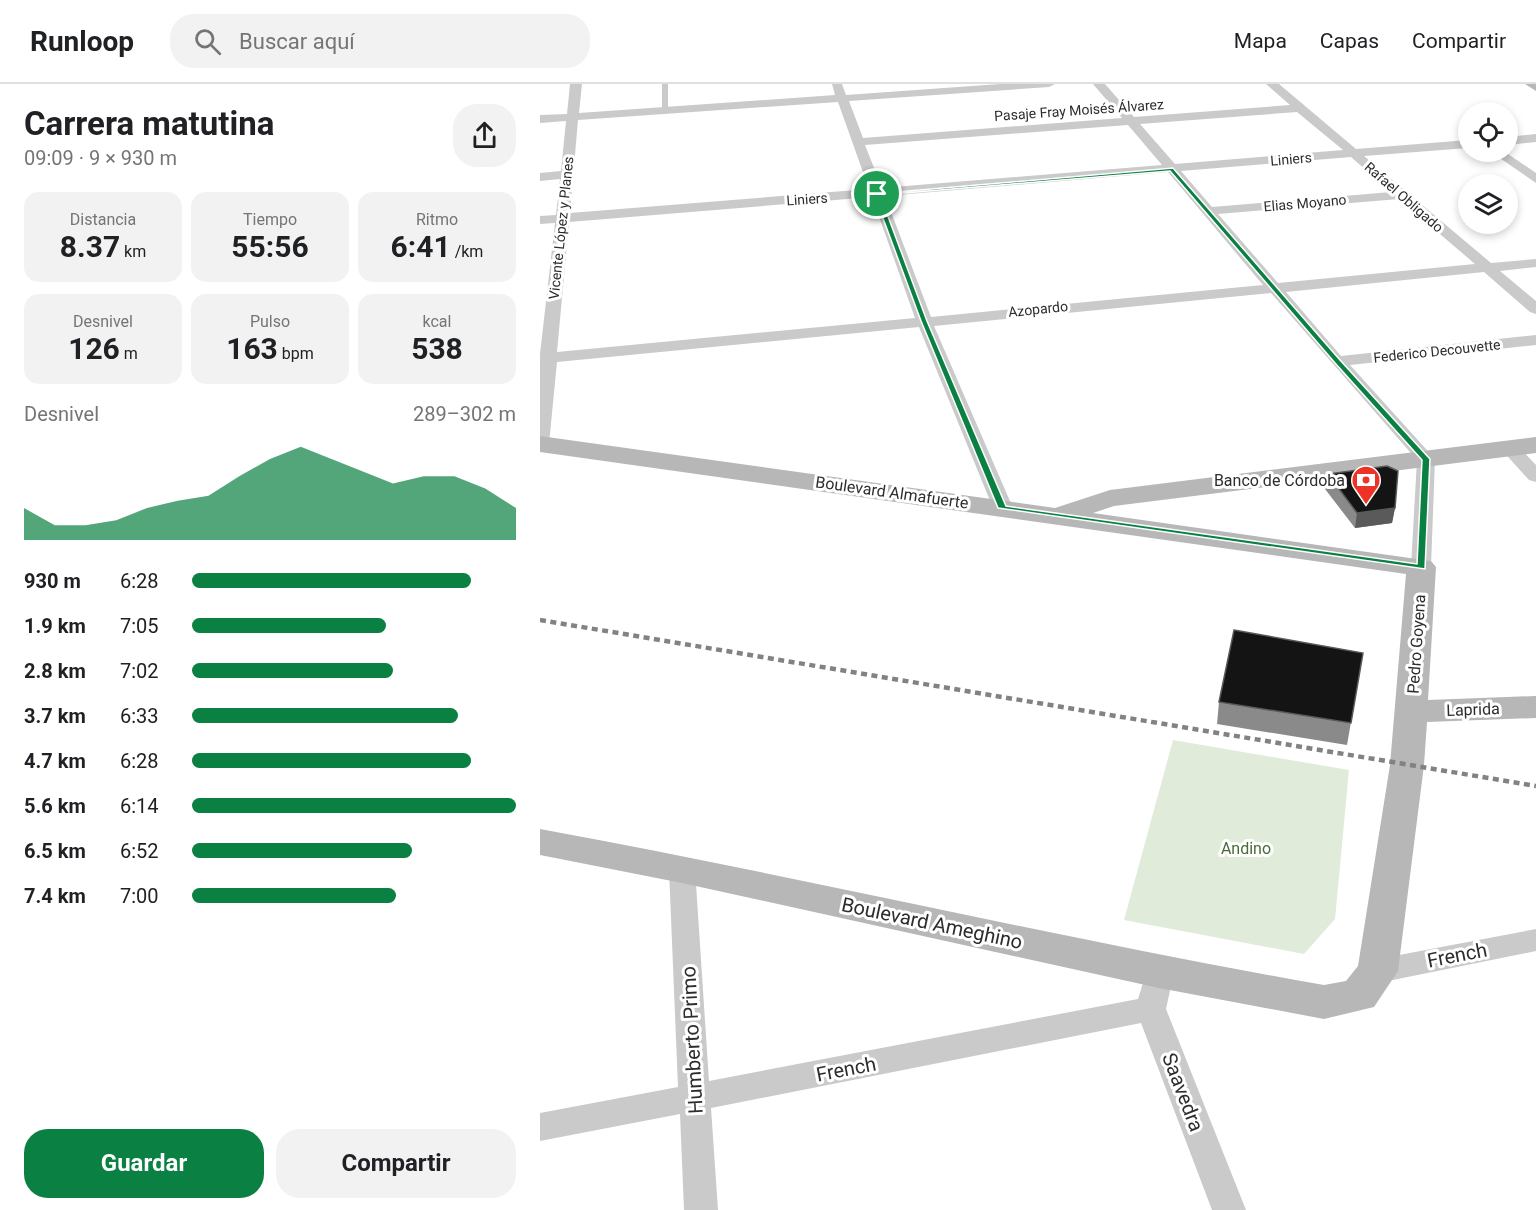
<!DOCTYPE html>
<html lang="es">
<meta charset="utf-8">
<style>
body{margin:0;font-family:Roboto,sans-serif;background:#f2f2f2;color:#202124;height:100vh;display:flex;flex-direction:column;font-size:22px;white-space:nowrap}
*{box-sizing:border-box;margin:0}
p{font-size:20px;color:#757577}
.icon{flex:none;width:33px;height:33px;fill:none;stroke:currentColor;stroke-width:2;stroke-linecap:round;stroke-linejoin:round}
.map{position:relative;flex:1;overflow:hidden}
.details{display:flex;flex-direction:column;background:#fff;width:540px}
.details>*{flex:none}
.tools{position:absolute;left:918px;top:18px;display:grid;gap:12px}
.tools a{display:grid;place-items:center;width:60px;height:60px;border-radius:50%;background:#fff;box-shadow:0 3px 9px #0003;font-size:30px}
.pin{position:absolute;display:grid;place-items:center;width:51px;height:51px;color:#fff;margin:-26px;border:3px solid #fff;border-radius:50%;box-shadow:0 2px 6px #0007}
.round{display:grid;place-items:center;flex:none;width:63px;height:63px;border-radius:24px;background:#f2f2f2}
.head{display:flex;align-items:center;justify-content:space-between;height:102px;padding:0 24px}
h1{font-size:33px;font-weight:700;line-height:45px}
.metrics{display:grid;grid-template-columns:repeat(3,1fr);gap:9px;height:102px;padding:6px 24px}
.metrics div{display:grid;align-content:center;border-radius:15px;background:#f2f2f2;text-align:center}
.metrics b{font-size:30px;font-weight:700}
.metrics small{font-size:16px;font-weight:400}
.metrics p{font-size:16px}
.chart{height:168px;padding:12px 24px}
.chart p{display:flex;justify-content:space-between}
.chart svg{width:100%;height:108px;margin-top:6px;fill:#0b8043;opacity:.7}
.cta{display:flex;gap:12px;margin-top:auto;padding:12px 24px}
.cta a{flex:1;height:69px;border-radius:24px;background:#0b8043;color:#fff;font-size:24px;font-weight:700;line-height:69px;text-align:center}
.cta a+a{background:#f2f2f2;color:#202124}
ul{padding:0 24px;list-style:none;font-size:20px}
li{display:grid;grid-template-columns:96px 72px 1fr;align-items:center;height:45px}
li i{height:15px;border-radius:8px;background:#0b8043}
header{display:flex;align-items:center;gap:36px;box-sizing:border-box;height:84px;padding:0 30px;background:#fff;border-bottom:2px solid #e0e0e0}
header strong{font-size:28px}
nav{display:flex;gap:33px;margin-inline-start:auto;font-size:21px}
.search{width:420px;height:54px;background:#f2f2f2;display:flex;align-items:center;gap:15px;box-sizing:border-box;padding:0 21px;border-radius:24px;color:#757577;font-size:22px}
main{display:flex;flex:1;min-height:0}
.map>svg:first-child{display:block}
.green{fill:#e0ebd9}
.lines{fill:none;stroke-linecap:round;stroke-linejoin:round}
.service{fill:#cacaca;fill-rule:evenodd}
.minor{fill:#cacaca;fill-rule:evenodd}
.secondary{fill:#b7b7b7;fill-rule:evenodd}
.rail{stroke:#828282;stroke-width:4.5;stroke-dasharray:6 4.5;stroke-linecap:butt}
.wall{fill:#8a8a8a}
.shaded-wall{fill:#5a5a5a}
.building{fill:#141414;stroke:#5a5a5a;stroke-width:1.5}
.route{fill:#0b8043;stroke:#fff;stroke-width:1.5;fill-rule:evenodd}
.labels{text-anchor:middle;stroke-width:6;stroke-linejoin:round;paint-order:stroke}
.far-street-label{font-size:14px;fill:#2d2d2d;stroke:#fff}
.poi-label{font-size:16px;fill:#2d2d2d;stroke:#fff;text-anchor:end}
.street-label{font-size:16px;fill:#2d2d2d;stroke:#fff}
.park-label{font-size:16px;fill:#496a38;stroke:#fff}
.near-street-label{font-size:20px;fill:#2d2d2d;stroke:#fff}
</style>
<header>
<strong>Runloop</strong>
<div class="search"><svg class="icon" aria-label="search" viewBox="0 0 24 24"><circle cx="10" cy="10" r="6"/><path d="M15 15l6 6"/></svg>Buscar aquí</div>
<nav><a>Mapa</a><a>Capas</a><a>Compartir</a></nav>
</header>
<main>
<section class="details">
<div class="head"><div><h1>Carrera matutina</h1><p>09:09 · 9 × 930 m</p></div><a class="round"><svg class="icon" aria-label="share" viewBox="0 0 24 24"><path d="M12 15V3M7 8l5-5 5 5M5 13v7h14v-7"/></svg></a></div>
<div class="metrics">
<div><p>Distancia</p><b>8.37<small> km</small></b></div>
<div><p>Tiempo</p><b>55:56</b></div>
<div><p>Ritmo</p><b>6:41<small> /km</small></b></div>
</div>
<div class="metrics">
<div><p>Desnivel</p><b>126<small> m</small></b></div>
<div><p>Pulso</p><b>163<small> bpm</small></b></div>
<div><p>kcal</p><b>538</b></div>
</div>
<div class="chart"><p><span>Desnivel</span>289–302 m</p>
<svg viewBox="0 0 160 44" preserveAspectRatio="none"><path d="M0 44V31L10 38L20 38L30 36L40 31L50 28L60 26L70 18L80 11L90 6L100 11L110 16L120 21L130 18L140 18L150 23L160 31V44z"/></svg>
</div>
<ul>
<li><b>930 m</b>6:28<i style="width:86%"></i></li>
<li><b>1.9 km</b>7:05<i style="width:60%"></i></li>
<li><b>2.8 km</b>7:02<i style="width:62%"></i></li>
<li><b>3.7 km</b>6:33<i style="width:82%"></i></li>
<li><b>4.7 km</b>6:28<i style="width:86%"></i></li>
<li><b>5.6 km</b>6:14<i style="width:100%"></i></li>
<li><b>6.5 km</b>6:52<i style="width:68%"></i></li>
<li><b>7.4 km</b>7:00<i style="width:63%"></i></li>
</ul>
<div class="cta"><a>Guardar</a><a>Compartir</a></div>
</section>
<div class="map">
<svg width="996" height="1126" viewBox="0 0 996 1126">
<rect width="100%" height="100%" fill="#fff"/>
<path class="green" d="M633,656l176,30 -14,149 -31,35 -180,-34z"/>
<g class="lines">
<path class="service" d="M122,0h6v26l-3,2 -3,-2z"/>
<path class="minor" d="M30,0h12l-3,29 256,-18 -3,-11h10l4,11 154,-11h55l-6,3 -200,14 14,37 259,-20 -29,-34h12l29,33 156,-12 -24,-21h13l77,65 112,-9v8l-104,8 127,107 45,-4v8l-36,4 36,30v13l-6,-2 -46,-40 -198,20 55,64 195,-21v10l-186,20 85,94 -4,108 -3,4h-14l-3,-4 6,-107 -146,-167 -337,33 79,182 -10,6 -10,-6 -74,-181 -362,35 -8,82 -9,6v-96l15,-131 -15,1v-8l16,-1 4,-36 -20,2v-8l21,-2 5,-50 -26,2v-8l27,-1zM298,18l31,87 -299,24 8,-93zM757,28l46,38 -168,14 -35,-40zM588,41l34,40 -280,23 -17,-43zM811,73l40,35 -179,15 -31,-36zM628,88l95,113 -332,32 -46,-121zM332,113l43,121 -358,34 12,-130zM859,115l76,65 -197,19 -60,-69z
M996,50v8l-28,3v-8z
M951,68h14l31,21v10z
M969,358l7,2 20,21v17l-7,-2 -29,-32z
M142,775l10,3 3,7 14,212 429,-82 11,-35 10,-4 10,4 5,8 -8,37 80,201h-34l-71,-187 -430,85 7,102h-34l-4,-96 -140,27v-28l138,-26 -9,-218 3,-7z
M996,845v22l-158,32 -10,-4 -5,-8 5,-8 10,-4z"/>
<path class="secondary" d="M985,0h11v7z
M0,352l515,72 55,-18 426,-53v16l-422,53 -21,7 338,48 5,6 -8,133 108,-4v22l-109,4 -3,43 -26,206 -24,36 -50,12 -165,-31 -477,-105 -142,-28v-26c262,48 522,110 784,156l22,-4 12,-15 32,-201 16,-191 -866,-122z"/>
<path class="rail" d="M0,536l996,166"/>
</g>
<path class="wall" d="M788,390l67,34 -3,15 -37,5 -30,-39z
M823,569l-16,92 -130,-21 2,-22z"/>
<path class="shaded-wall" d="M855,424l-3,15 -37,5 2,-15z"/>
<path class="building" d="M847,382l11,5 -3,37 -38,5 -29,-39z
M694,546l129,23 -12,70 -132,-21z"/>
<path class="route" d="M633,84l167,192 90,99 -5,110 -427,-61 -77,-187 -47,-127zM630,87l165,192 87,97 -5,104 -411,-58 -79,-185 -47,-126z"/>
<defs>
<g id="bank-pin" transform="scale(1.5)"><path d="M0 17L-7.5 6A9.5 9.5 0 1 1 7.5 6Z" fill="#ed3326" stroke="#fff"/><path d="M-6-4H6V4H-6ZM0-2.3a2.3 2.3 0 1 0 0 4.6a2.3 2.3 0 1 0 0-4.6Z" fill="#fff"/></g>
</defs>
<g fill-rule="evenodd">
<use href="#bank-pin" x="826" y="396"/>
</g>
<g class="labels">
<g class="far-street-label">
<text transform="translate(539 26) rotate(-4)" y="5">Pasaje Fray Moisés Álvarez</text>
<text transform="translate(751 75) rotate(-5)" y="5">Liniers</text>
<text transform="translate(864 113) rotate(41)" y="5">Rafael Obligado</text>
<text transform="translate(267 115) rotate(-4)" y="5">Liniers</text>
<text transform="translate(765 119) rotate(-5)" y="5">Elias Moyano</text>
<text transform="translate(21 144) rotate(-84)" y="5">Vicente López y Planes</text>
<text transform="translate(498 225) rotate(-6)" y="5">Azopardo</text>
<text transform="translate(897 267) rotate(-6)" y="5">Federico Decouvette</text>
</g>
<g class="poi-label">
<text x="805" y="402">Banco de Córdoba</text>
</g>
<g class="street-label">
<text transform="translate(352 408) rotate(8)" y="6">Boulevard Almafuerte</text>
<text transform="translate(876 560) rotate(-86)" y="6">Pedro Goyena</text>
<text transform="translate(933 625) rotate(-2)" y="6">Laprida</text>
</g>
<g class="park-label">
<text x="706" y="770">Andino</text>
</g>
<g class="near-street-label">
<text transform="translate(392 839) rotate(12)" y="7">Boulevard Ameghino</text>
<text transform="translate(917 871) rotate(-11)" y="7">French</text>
<text transform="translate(152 956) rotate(-93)" y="7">Humberto Primo</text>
<text transform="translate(306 985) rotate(-11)" y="7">French</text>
<text transform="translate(643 1008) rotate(69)" y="7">Saavedra</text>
</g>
</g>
</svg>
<div class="tools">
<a><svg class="icon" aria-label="locate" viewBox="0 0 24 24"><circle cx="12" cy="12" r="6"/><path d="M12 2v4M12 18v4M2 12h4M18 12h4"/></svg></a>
<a><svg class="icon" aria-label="layers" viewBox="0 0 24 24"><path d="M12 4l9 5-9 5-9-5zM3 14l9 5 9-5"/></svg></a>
</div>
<div class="pin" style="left:337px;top:110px;background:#1e9e55"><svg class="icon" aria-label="arrive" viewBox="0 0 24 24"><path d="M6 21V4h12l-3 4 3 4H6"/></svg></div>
</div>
</main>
